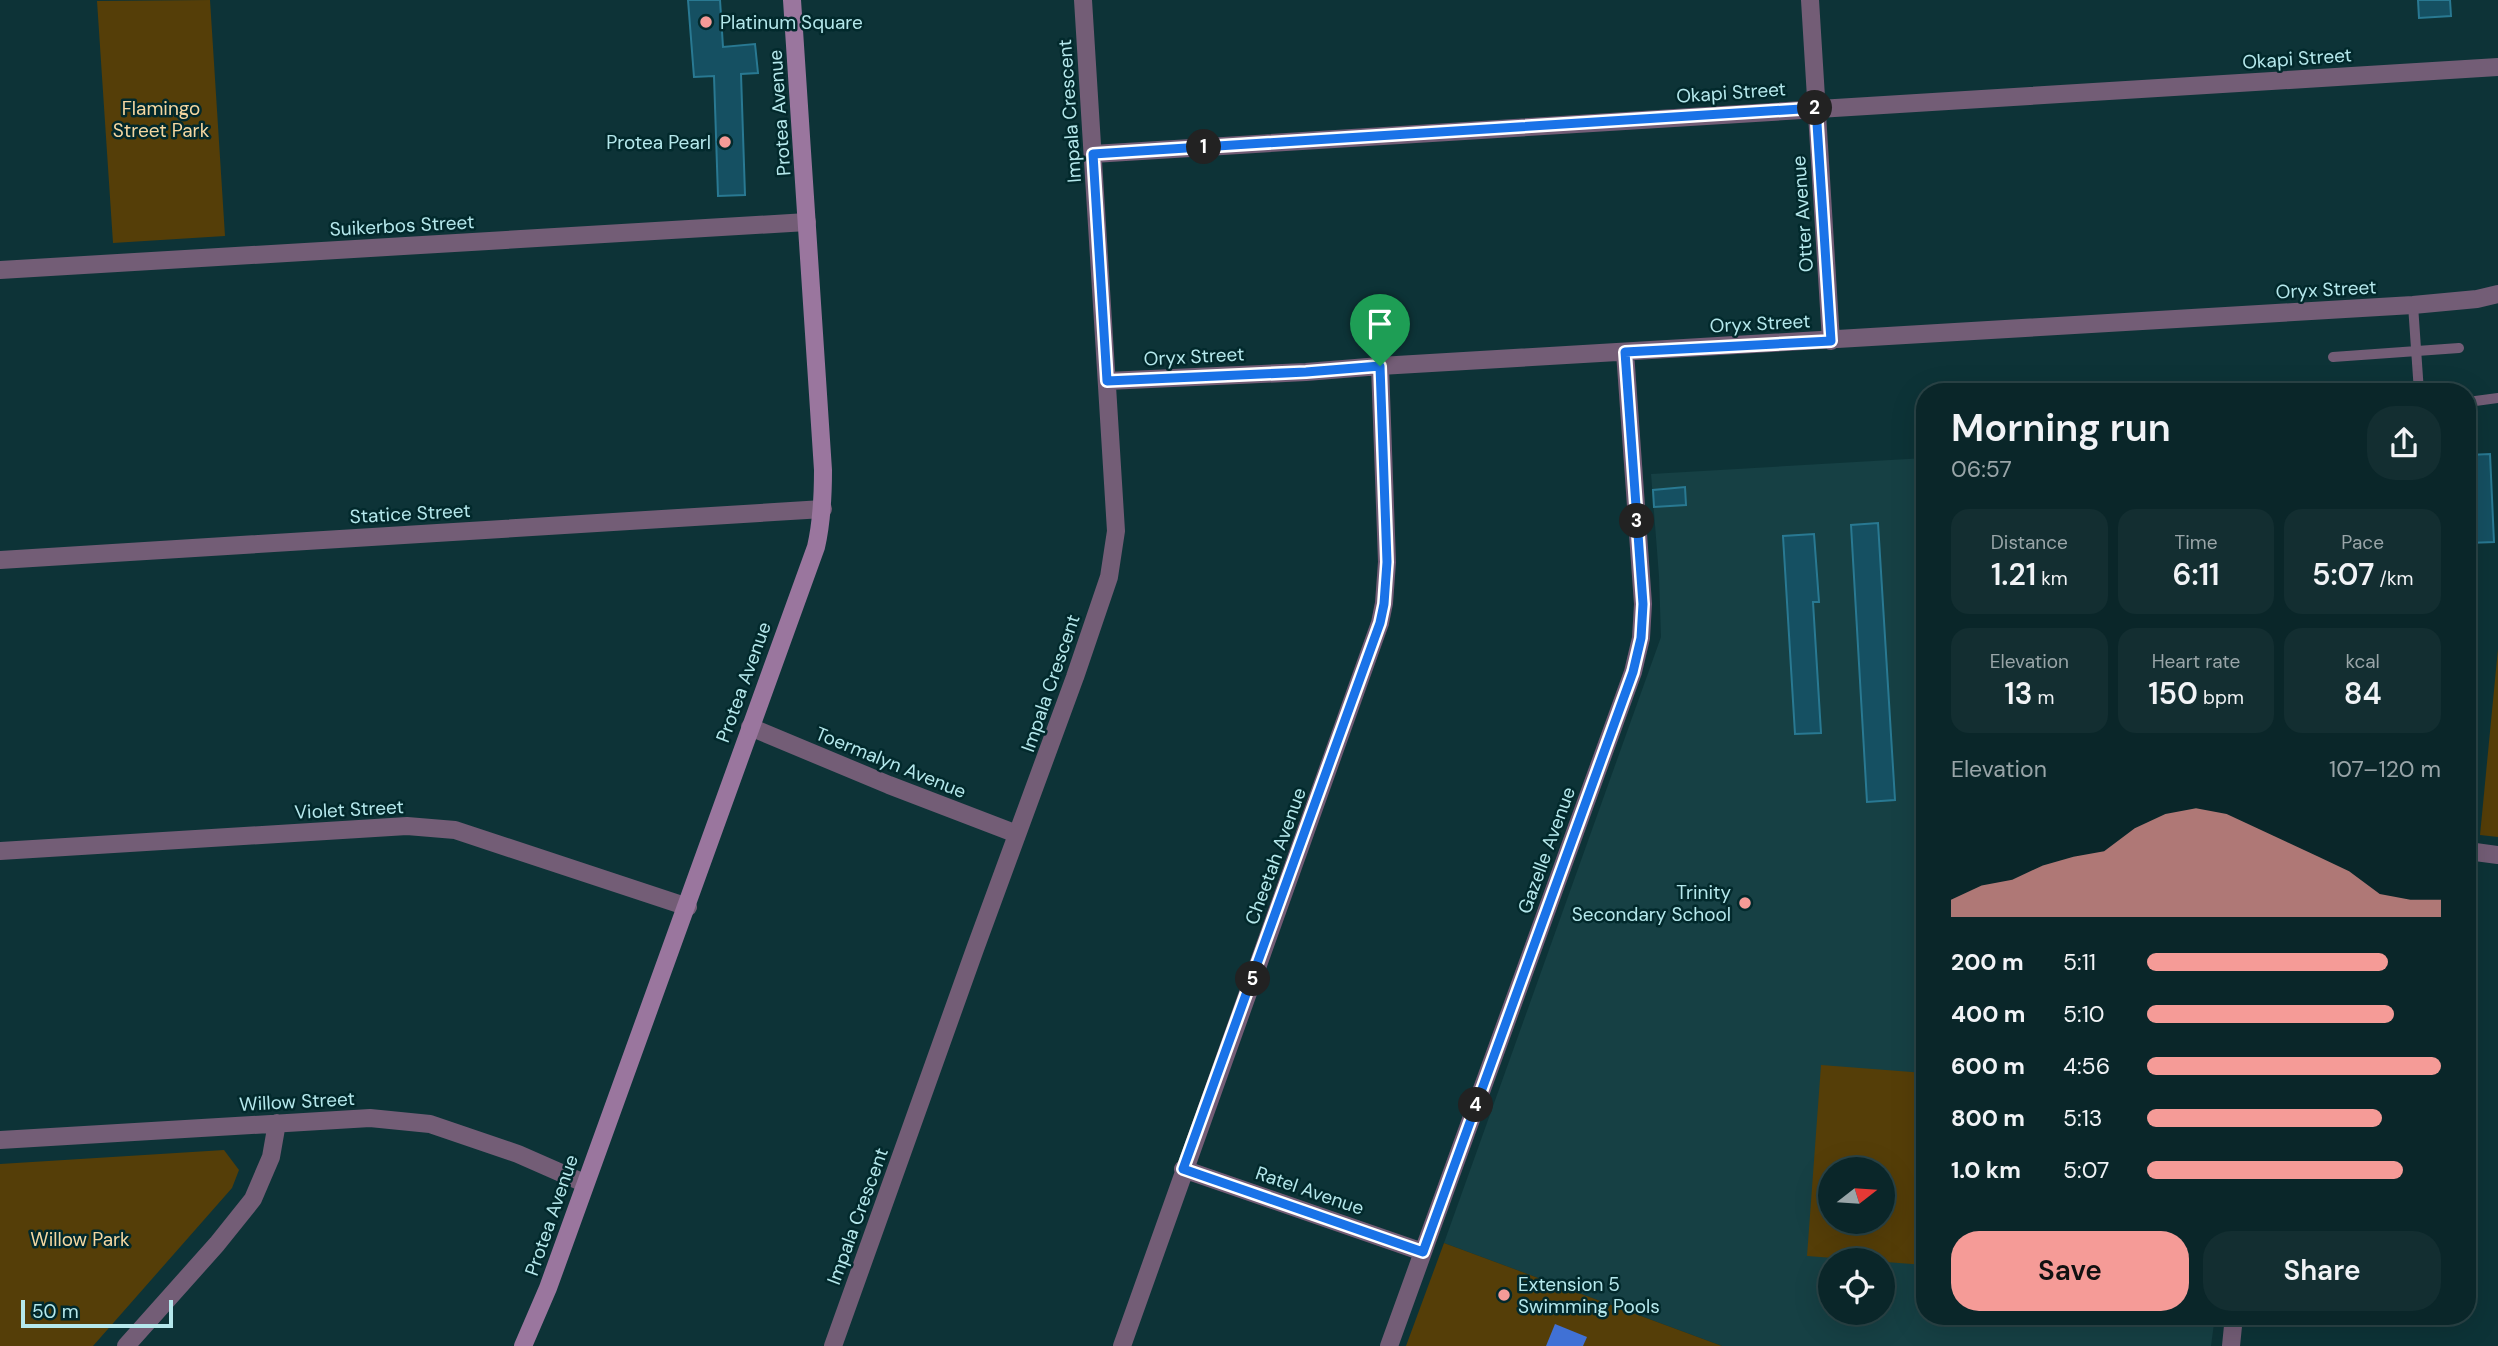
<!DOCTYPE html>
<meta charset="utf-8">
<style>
body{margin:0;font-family:"DM Sans",sans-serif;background:#132e31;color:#f1f3f6;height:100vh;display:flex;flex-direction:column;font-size:26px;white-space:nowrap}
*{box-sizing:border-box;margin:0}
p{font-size:23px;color:#99a5a8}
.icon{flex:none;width:38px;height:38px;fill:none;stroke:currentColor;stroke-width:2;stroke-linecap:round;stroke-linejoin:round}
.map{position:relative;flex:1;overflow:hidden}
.details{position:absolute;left:1916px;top:383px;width:560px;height:942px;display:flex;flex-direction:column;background:#0a2629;border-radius:28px;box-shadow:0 7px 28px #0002,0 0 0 2px #2a4346}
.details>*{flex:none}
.needle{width:46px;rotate:73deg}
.tools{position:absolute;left:1818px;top:1157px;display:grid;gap:14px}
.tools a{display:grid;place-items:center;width:77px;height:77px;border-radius:50%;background:#0a2629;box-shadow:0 7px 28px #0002,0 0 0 2px #2a4346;font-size:35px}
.scale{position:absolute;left:21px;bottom:18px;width:152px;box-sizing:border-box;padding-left:7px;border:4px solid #b5e8ec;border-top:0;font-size:19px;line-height:24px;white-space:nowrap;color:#b5e8ec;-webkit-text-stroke:5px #02292c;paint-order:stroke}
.pin{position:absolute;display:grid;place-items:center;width:60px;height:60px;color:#fff;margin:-72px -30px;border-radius:50% 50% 50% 0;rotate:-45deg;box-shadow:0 0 7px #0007}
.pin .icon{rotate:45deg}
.km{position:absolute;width:35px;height:35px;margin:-18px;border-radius:50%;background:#222;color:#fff;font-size:19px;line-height:35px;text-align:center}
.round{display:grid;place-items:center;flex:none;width:74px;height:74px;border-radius:28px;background:#132e31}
.headline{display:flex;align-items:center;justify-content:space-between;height:119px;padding:0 35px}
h1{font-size:38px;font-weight:600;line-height:52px}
.stats{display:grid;grid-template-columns:repeat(3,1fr);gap:10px;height:119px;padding:7px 35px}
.stats div{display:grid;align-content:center;border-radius:18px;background:#132e31;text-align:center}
.stats b{font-size:30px;font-weight:600}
.stats small{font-size:19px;font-weight:400}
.stats p{font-size:19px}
.chart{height:196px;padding:14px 35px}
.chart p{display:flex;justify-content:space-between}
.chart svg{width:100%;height:126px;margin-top:7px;fill:#f59b97;opacity:.7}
.action{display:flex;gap:14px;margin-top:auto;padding:14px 35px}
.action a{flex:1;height:80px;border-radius:28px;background:#f59b97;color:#111;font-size:28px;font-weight:600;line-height:80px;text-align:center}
.action a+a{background:#132e31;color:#f1f3f6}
ul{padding:0 35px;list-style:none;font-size:23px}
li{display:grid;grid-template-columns:112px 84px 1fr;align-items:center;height:52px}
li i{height:18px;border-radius:9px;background:#f59b97}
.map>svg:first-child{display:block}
.built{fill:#164044;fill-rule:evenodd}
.green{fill:#553e08;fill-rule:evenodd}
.water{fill:#4071d5}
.building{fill:#155062;stroke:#297992;stroke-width:2}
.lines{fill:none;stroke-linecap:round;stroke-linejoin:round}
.lane{stroke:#735d76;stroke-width:10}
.street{stroke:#735d76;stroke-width:18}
.secondary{stroke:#9a769e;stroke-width:18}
.route-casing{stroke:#fff;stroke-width:14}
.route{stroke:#1a73e8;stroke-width:9}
.poi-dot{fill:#f59b97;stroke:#02292c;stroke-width:2.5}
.labels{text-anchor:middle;stroke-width:5;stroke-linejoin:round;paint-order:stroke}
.poi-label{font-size:19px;fill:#b5e8ec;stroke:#02292c;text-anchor:start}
.street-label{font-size:19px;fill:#b5e8ec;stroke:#02292c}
.park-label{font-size:19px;fill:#f5d7a1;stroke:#02292c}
</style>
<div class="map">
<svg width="2498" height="1346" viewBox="0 0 2498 1346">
<rect width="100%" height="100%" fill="#0d3337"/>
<path class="built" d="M1925,458v858h290l-4,30h-489l-278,-103 217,-606 -2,-61 -8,-102zM1830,1169h53v53h-53zM1830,1260h53v52h-53z"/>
<path class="green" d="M210,0l15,236 -112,7 -16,-242z
M2498,649v188l-18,-2z
M1821,1065l104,8v192l-118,-9zM1883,1169v53h-53v-53z
M224,1150l15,20 -7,18 -139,158h-93v-182z
M1444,1243l278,103h-316z"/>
<path class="water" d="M1555,1324l32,13 -4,9h-37z"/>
<path class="building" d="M688,0h32l3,47 32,-3 3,29 -17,1 4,121 -27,1 -4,-120 -20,1z
M2418,0h32l1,16 -32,2z
M2490,454l4,88 -26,1v-88z
M1685,487l1,18 -32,2 -1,-17z
M1878,523l17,277 -28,2 -16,-277z
M1814,534l5,68h-6l8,131 -26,1 -12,-198z"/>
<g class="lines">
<path class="lane" d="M2413,305l6,87
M2333,357l126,-9
M2468,402l30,-4"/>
<path class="street" d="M1810,0l21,341
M1093,154l1405,-87
M0,270l807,-48
M1107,381l199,-9 74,-6 1033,-61 64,-6 21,-5
M0,560l823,-51
M750,727l139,58 128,49
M0,851l407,-25 48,4 233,77
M2468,851l30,4
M0,1140l370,-22 60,6 88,30 66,29
M1183,1169l240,83
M126,1346l91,-102 36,-45 18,-42 6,-34
M833,1346l142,-397 100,-272 34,-100 7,-46 -33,-531
M1122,1346l258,-723 4,-20 3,-41 -7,-196
M1389,1346l244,-674 8,-34 2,-34 -18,-252
M2231,1346l3,-30"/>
<path class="secondary" d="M523,1346l25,-58 268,-741c6,-26 7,-50 7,-77l-31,-470"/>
</g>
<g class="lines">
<g class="route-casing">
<path id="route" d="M1816,108l15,233 -206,11 18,252 -2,34 -8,34 -210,580 -240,-83 197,-546 4,-19 3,-42 -7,-196 -74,6 -199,9 -14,-227z"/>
</g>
<use href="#route" class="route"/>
</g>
<g class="poi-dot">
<circle cx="706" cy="22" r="7"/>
<circle cx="725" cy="142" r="7"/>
<circle cx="1745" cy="903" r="7"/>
<circle cx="1504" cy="1295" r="7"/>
</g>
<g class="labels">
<g class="poi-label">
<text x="720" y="29">Platinum Square</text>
<text x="711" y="149" text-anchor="end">Protea Pearl</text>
<text x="1731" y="899" text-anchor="end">Trinity<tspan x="1731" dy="22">Secondary School</tspan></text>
<text x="1518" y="1291">Extension 5<tspan x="1518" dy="22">Swimming Pools</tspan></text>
</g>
<g class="street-label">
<text transform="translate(2297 58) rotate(-4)" y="7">Okapi Street</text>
<text transform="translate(1731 92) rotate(-4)" y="7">Okapi Street</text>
<text transform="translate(1069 111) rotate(-94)" y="7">Impala Crescent</text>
<text transform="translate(779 113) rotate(-94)" y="7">Protea Avenue</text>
<text transform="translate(1802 214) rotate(-94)" y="7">Otter Avenue</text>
<text transform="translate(402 225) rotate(-3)" y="7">Suikerbos Street</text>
<text transform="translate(2326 289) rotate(-3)" y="7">Oryx Street</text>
<text transform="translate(1760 323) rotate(-3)" y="7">Oryx Street</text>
<text transform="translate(1194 356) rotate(-3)" y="7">Oryx Street</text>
<text transform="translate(410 513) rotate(-3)" y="7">Statice Street</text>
<text transform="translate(743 682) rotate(-70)" y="7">Protea Avenue</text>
<text transform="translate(1050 683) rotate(-71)" y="7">Impala Crescent</text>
<text transform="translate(891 762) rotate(22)" y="7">Toermalyn Avenue</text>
<text transform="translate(349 809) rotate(-3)" y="7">Violet Street</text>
<text transform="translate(1546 850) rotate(-70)" y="7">Gazelle Avenue</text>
<text transform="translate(1275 856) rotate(-70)" y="7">Cheetah Avenue</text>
<text transform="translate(297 1101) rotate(-3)" y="7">Willow Street</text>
<text transform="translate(1310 1190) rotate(19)" y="7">Ratel Avenue</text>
<text transform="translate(551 1215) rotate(-71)" y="7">Protea Avenue</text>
<text transform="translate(857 1216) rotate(-70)" y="7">Impala Crescent</text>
</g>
<g class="park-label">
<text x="161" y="115">Flamingo<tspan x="161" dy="22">Street Park</tspan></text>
<text x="80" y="1246">Willow Park</text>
</g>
</g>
</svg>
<div class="tools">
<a><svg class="needle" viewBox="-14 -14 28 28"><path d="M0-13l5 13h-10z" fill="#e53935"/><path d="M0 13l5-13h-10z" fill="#99a5a8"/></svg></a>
<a><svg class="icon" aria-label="locate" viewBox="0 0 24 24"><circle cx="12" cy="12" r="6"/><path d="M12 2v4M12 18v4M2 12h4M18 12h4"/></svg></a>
</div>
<div class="scale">50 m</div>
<div class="pin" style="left:1380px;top:366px;background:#1e9e55"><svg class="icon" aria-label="arrive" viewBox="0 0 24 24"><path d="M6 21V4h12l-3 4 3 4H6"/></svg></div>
<b class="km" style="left:1204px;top:147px">1</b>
<b class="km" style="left:1815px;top:108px">2</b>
<b class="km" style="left:1637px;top:521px">3</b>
<b class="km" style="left:1476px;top:1105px">4</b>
<b class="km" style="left:1253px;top:979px">5</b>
<section class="details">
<div class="headline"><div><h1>Morning run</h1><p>06:57</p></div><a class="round"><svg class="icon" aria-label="share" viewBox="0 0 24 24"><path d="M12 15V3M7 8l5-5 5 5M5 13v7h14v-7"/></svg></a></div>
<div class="stats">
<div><p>Distance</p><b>1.21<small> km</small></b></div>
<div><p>Time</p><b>6:11</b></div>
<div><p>Pace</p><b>5:07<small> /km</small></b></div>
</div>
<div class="stats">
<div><p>Elevation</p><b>13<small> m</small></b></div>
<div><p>Heart rate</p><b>150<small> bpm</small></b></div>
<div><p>kcal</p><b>84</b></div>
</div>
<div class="chart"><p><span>Elevation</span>107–120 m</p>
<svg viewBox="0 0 160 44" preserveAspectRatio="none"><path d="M0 44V38L10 33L20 31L30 26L40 23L50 21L60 13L70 8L80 6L90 8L100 13L110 18L120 23L130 28L140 36L150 38L160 38V44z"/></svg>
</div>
<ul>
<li><b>200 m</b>5:11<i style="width:82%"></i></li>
<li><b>400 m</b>5:10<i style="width:84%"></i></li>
<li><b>600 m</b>4:56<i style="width:100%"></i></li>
<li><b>800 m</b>5:13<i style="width:80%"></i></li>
<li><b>1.0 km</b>5:07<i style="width:87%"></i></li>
</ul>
<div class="action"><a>Save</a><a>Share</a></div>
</section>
</div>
